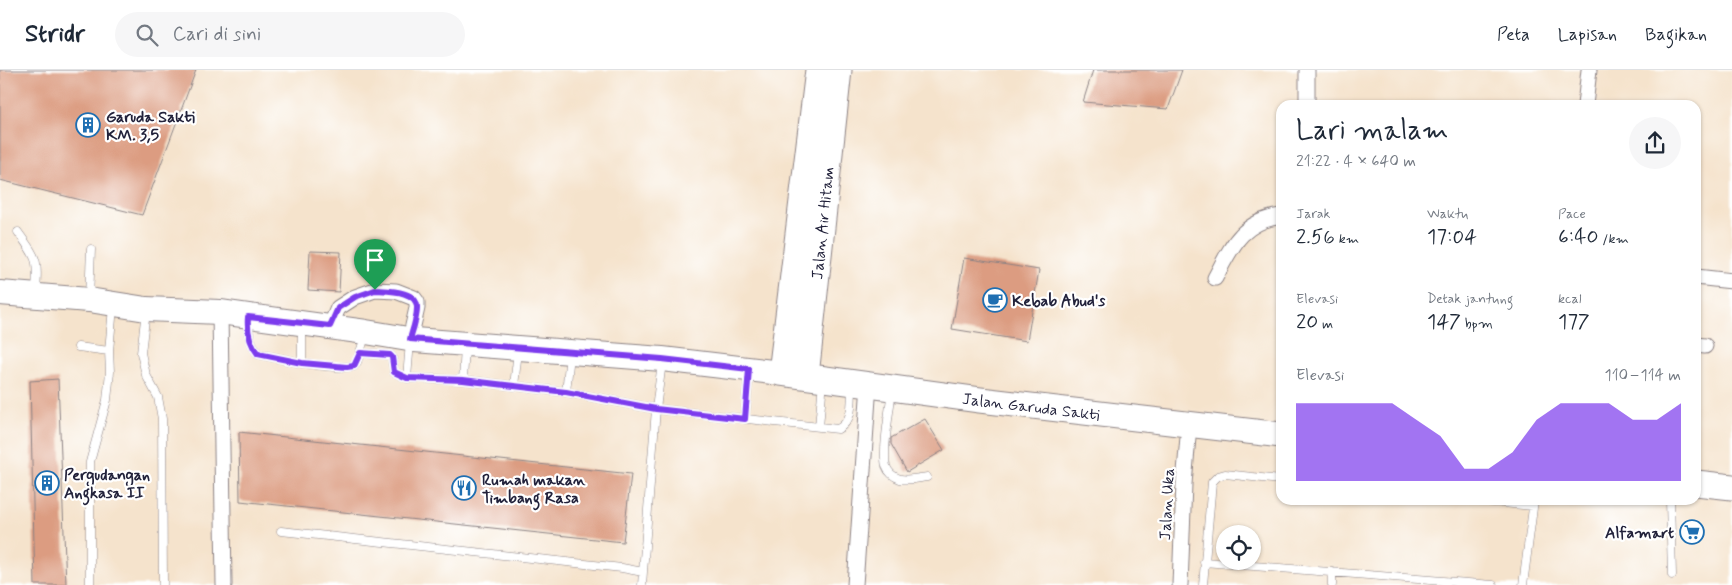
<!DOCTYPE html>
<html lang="id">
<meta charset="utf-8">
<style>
body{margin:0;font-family:Mynerve,sans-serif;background:#f6f6f7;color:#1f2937;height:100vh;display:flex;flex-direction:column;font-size:19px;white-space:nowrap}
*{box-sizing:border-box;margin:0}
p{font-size:16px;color:#747a83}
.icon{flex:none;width:28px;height:28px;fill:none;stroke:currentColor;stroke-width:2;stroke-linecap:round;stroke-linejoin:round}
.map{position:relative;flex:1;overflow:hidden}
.details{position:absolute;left:1276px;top:30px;width:425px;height:405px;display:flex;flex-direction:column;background:#fff;border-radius:15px;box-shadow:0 1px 4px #0004}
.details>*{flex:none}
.buttons{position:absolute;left:1216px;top:455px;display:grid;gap:10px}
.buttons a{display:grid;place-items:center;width:45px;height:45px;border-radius:50%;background:#fff;box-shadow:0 1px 4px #0004;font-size:25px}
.pin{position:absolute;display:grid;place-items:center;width:42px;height:42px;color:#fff;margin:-51px -21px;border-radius:50% 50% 50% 0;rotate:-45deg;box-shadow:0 0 5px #0007}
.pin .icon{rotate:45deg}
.round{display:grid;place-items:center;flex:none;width:52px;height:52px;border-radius:26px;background:#f6f6f7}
.headline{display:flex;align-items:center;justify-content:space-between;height:85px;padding:0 20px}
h1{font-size:28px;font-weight:600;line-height:38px}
.metrics{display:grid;grid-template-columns:repeat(3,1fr);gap:8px;height:85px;padding:5px 20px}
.metrics div{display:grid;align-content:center}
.metrics b{font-size:21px;font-weight:600}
.metrics small{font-size:14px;font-weight:400}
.metrics p{font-size:14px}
.chart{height:140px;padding:10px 20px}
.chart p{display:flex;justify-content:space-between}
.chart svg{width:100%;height:90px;margin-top:5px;fill:#7c3aed;opacity:.7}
header{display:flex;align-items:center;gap:30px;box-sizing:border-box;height:70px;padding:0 25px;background:#fff;border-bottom:1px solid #e0e1e3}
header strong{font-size:24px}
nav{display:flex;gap:28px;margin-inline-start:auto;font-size:18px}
.search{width:350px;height:45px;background:#f6f6f7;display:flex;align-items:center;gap:12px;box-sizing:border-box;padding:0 18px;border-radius:28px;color:#747a83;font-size:19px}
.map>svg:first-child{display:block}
.building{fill:#dc9c81}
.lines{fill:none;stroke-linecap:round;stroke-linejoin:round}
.service-casing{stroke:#8c8284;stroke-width:9}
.minor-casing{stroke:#8c8284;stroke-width:17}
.primary-casing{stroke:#8c8284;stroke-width:26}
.trunk-casing{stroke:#8c8284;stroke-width:27}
.service{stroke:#fff;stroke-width:8}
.minor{stroke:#fff;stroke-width:15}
.primary{stroke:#fff;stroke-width:24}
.trunk{stroke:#fff;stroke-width:25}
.route-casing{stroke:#fff;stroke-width:10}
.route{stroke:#7c3aed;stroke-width:6}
.labels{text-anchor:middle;stroke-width:4.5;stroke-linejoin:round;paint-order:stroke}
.poi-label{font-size:16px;font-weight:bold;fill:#22223b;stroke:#fff;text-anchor:start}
.street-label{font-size:16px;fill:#22223b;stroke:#fff}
</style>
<header>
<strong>Stridr</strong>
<div class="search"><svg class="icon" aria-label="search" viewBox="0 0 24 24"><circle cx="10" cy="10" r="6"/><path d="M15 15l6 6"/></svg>Cari di sini</div>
<nav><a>Peta</a><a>Lapisan</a><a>Bagikan</a></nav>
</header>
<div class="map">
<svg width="1732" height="515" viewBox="0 0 1732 515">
<rect width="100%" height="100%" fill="#fff"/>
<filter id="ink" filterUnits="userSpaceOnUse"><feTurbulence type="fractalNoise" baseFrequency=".02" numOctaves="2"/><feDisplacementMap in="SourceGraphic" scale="10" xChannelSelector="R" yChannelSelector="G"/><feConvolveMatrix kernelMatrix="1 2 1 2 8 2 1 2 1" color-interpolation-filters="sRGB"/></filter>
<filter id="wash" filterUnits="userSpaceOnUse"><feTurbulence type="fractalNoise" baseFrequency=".0096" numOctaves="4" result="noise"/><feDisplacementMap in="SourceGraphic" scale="20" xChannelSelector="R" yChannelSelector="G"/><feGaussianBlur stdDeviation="1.12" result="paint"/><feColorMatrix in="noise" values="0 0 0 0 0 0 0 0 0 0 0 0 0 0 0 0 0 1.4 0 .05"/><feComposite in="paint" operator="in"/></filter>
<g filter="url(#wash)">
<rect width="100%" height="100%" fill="#f5e3cc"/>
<g id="blocks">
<path class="building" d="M0,0h196l-54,145 -142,-35z
M1093,0h89l-14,39 -85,-7z
M310,181l31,1 -2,40 -31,-2z
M964,188l75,12 -12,71 -75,-12z
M58,309l8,206h-31l-5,-204z
M925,349l19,31 -37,22 -16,-28v-6z
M239,362l392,42 -8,68 -383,-41z"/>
</g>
</g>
<g filter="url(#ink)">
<use href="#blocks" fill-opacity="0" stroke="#8c8284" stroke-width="1"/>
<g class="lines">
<g class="service-casing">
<path id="service" d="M18,162c20,28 20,26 18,61
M89,228l2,-49
M146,241l-5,42 5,22 12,22 4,22 1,166
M248,248c-1,13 2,25 10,36l44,9
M302,257v36c17,2 36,6 52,3l3,-4 9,-29
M78,277l31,4
M360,283l30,2 2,2 2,15 13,6 56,2 51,6 52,6 90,17 182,20c16,-9 13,-25 14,-42
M407,308l3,-36
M463,310l2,-33
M514,316l4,-35
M892,320c-2,18 -10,61 -6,76 2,6 8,11 14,13 9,2 19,-1 27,-2
M566,322l4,-37
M745,349l4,-48
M819,357l4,-46
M1474,430l59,6
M1670,430l2,75
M281,461l341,37 21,4 13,-163 6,-47
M1204,492l289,23
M90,515v-123l17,-62 3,-28 -1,-21 4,-44
M642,515l1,-13
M1203,515l9,-103 6,-6 7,-2 56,6
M1332,515v-13
M1523,515l11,-85"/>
</g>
<g class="minor-casing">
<path id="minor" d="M1307,35v-35
M1585,35l4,-35
M1696,207l36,4
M1215,208c17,-32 26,-56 66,-62
M220,242l4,273
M330,257l8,-19 17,-11 20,-7 21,1 18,7 3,4v6l-7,31
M1696,275l9,1
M855,515l14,-201
M1180,515l4,-101 5,-59"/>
</g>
<g class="primary-casing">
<path id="primary" d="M0,223l89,7 57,9 74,3 146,20 48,8 248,19 119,14"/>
</g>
<g class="trunk-casing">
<path id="trunk" d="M818,0l-37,303 199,27 301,35
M806,306l33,-306
M1696,413l36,4"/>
</g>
<use href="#service" class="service"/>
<use href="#minor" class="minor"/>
<use href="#primary" class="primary"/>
<use href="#trunk" class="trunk"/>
</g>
</g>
<g class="lines" filter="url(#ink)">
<g class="route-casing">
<path id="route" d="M375,220c12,1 43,0 42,18 0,10 -4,21 -7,31l252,20 87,10 -4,50 -89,-10 -90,-17 -52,-6 -51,-6 -56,-2 -13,-6 -2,-15 -2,-2 -30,-2 -6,13 -7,1 -45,-4 -44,-9c-9,-11 -11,-24 -10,-37l82,9 8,-18 17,-11z"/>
</g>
<use href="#route" class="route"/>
</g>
<defs>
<g id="building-ring" transform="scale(1.25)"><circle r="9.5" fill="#fff" stroke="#1f6fb2" stroke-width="1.5"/><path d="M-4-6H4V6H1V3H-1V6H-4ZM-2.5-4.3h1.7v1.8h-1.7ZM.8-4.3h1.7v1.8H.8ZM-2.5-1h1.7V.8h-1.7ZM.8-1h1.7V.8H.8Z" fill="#1f6fb2"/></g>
<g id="cafe-ring" transform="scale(1.25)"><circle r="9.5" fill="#fff" stroke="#1f6fb2" stroke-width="1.5"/><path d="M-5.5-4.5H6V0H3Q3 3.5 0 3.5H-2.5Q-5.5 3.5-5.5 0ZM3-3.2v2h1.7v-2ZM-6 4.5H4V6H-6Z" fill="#1f6fb2"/></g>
<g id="restaurant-ring" transform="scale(1.25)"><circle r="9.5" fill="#fff" stroke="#1f6fb2" stroke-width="1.5"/><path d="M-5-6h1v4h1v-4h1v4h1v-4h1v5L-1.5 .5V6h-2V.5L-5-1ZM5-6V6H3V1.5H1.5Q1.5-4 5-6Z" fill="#1f6fb2"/></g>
<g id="supermarket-ring" transform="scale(1.25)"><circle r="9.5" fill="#fff" stroke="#1f6fb2" stroke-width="1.5"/><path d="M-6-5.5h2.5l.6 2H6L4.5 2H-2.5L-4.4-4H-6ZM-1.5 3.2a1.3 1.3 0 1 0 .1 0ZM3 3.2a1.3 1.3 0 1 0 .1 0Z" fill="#1f6fb2"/></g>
</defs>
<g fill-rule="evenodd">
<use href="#building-ring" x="88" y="55"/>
<use href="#cafe-ring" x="995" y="230"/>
<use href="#building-ring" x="47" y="413"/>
<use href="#restaurant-ring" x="464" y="418"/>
<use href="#supermarket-ring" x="1692" y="462"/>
</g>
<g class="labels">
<g class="poi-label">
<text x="106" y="52">Garuda Sakti<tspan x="106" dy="18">KM. 3,5</tspan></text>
<text x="1012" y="236">Kebab Abud's</text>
<text x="64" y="410">Pergudangan<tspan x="64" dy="18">Angkasa II</tspan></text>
<text x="482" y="415">Rumah makan<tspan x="482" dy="18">Timbang Rasa</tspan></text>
<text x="1674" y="468" text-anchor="end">Alfamart</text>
</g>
<g class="street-label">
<text transform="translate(822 153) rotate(-84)" y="6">Jalan Air Hitam</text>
<text transform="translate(1031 336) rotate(7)" y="6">Jalan Garuda Sakti</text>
<text transform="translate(1166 434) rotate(-87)" y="6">Jalan Uka</text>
</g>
</g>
</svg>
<div class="buttons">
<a><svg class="icon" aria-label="locate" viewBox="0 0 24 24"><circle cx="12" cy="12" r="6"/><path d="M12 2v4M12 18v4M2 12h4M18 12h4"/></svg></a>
</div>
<div class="pin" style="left:375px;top:220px;background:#1e9e55"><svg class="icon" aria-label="arrive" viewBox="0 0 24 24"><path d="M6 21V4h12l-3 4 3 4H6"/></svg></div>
<section class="details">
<div class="headline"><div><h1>Lari malam</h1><p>21:22 · 4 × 640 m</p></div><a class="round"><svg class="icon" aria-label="share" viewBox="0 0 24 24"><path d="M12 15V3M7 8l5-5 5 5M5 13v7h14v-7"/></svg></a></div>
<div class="metrics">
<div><p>Jarak</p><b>2.56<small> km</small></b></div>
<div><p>Waktu</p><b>17:04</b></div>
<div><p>Pace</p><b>6:40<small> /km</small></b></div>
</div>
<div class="metrics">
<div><p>Elevasi</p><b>20<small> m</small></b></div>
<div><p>Detak jantung</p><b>147<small> bpm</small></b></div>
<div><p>kcal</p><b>177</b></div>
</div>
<div class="chart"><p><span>Elevasi</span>110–114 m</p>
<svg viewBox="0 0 160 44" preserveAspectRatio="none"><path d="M0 44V6L10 6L20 6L30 6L40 6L50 14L60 22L70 38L80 38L90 30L100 14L110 6L120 6L130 6L140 14L150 14L160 6V44z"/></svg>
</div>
</section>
</div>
